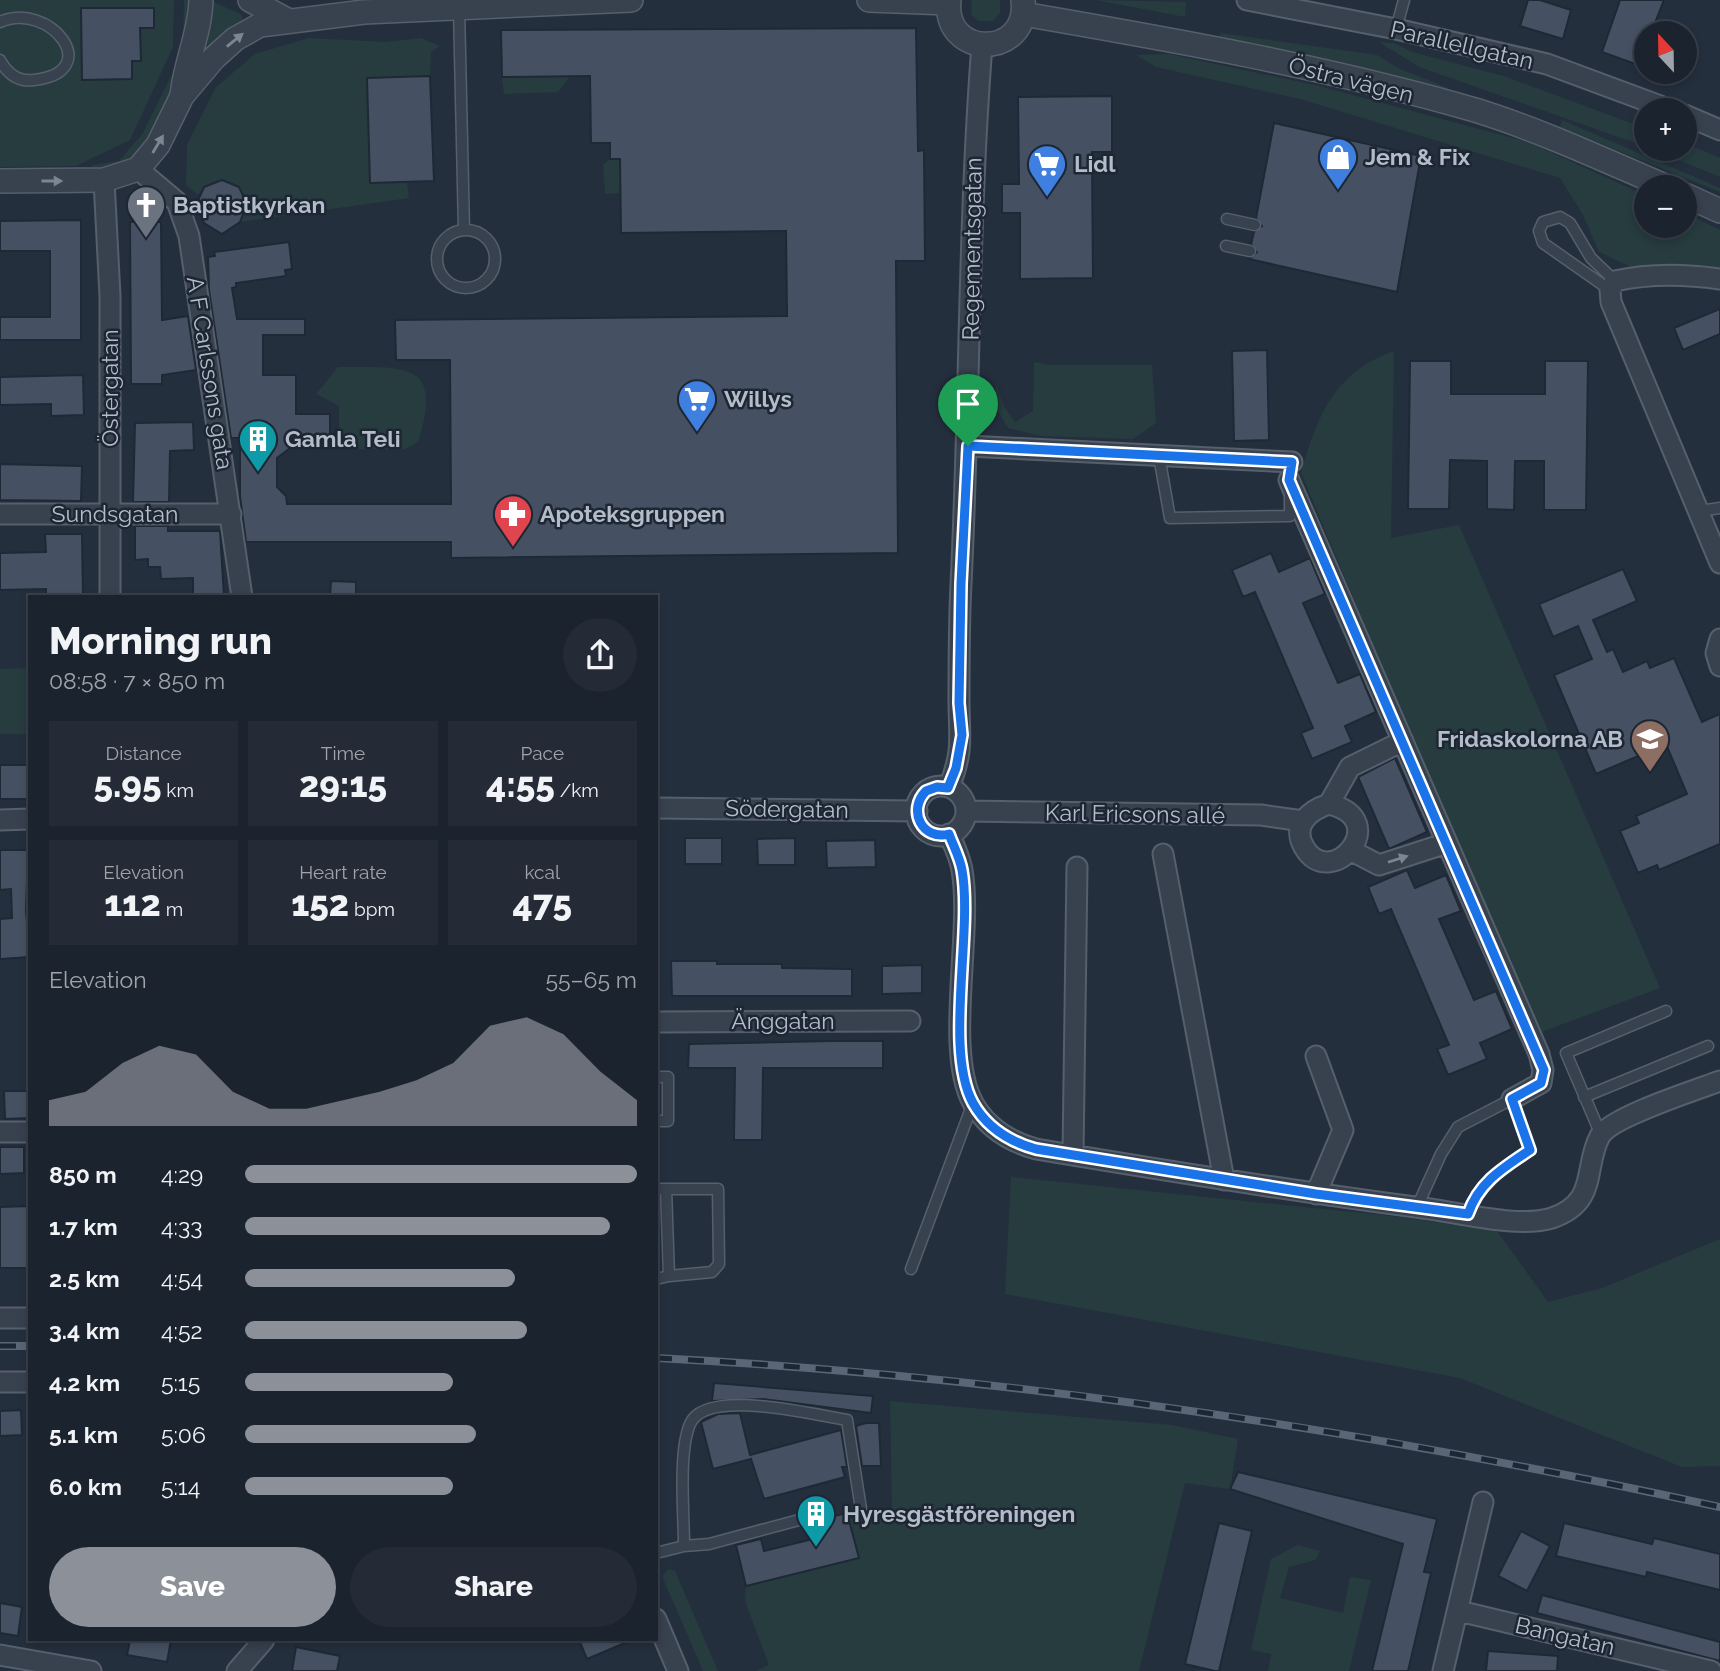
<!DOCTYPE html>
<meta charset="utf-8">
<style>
body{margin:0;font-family:Raleway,sans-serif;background:#242b36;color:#f1f3f6;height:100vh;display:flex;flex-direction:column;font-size:26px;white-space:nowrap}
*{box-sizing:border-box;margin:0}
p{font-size:23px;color:#a0a4aa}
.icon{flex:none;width:38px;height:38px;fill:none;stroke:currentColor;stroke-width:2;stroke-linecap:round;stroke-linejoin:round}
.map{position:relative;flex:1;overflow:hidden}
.details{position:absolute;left:28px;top:595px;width:630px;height:1046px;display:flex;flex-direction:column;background:#1b232e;border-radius:0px;box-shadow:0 4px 10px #0003,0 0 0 2px #39404a}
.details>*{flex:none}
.needle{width:46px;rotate:338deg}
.fabs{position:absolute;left:1634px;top:21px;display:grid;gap:14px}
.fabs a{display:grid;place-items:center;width:63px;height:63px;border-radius:50%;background:#1b232e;box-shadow:0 4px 10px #0003,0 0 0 2px #39404a;font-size:35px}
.pin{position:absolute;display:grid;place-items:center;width:60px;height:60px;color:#fff;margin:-72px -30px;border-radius:50% 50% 50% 0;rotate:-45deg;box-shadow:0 0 7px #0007}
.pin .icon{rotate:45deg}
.round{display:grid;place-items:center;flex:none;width:74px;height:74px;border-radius:37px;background:#242b36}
.overview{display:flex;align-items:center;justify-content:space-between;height:119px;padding:0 21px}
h1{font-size:38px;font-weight:800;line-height:52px}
.figures{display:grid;grid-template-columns:repeat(3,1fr);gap:10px;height:119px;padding:7px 21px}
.figures div{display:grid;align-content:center;border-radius:0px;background:#242b36;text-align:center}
.figures b{font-size:35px;font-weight:800}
.figures small{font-size:19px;font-weight:400}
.figures p{font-size:19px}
.chart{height:196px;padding:14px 21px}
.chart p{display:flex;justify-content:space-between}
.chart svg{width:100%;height:126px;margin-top:7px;fill:#8c9099;opacity:.7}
.button{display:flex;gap:14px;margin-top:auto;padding:14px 21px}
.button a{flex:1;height:80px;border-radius:42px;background:#8c9099;color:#fff;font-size:28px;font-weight:800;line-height:80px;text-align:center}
.button a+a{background:#242b36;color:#f1f3f6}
ul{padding:0 21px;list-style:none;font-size:23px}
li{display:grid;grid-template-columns:112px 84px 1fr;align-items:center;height:52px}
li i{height:18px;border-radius:9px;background:#8c9099}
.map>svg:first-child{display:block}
.green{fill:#263c3f}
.building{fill:#455162;stroke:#1f2835;stroke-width:2}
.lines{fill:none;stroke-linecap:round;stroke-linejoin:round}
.service-casing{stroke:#565f6c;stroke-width:13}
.minor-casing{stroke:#565f6c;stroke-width:23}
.tertiary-casing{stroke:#565f6c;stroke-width:26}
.service{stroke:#38414e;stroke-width:10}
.minor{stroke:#38414e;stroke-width:19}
.tertiary{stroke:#38414e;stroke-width:23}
.rail-casing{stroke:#5a6575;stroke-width:8}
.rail{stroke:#1d2633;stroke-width:5;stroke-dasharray:16;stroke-linecap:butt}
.oneway{fill:#7c8592}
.route-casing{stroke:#fff;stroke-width:14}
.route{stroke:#1a73e8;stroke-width:9}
.labels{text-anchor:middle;stroke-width:5;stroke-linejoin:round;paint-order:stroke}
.street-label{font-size:23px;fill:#b4bcc9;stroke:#1d2633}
.poi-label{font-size:23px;font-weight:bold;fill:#b4bcc9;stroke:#1d2633;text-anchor:start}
</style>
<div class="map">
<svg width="1720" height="1671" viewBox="0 0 1720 1671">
<rect width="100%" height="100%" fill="#242f3e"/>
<path class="green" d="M0,0h174l-1,47 -43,93 -54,26 -76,1z
M184,0h11c-11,42 -26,139 -66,162 -10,5 -25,7 -36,10l-1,-7 27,-4 24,-28 33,-67 7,-22z
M210,0l32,15v6l-35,30z
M972,0h28v13l-7,8h-15l-7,-7z
M1096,0l90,2 -1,15z
M1220,33l157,22 21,13 50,20 -1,5 -228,-54z
M309,38l75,4 37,-4 19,8 -9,6 -1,24 -63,3 3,104 37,-1 2,16 -169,24 7,-18 -8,-17c-16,-11 -30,-8 -41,8l-12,-10 1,-40 29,-58 39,-33z
M1379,42l15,1 18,9 92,24 143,53v18l-228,-80z
M1169,54l150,32 209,56 119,54v30h38v-13l35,17v39l-12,-4 -77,2 -32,-15 -16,-37 -23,-37 -260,-79 -144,-32 -20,-12z
M570,76l-12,16 -54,2 -2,-17z
M1562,120l158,68v4l-160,-65z
M1685,143l35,15v19l-68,-28h33z
M610,159h10l1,34 -16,1 -2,-29z
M1394,351l-3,187 68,-13 201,463 -124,46 -235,-561c16,-56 33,-101 93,-122z
M1034,362l15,3h103l4,58 -23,16 -93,-3 -32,-8 -13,-22 1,-22 9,24 10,14 18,-11z
M338,367c63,1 107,-9 80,75l-13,7h-54l-12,-12v-31l-23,-12z
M30,668v66h-30v-65z
M1011,1177l381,39 105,15 51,71 54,-14 118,-49v227l-38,1 -222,-89 -455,-84z
M890,1401l282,24 66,14 -8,50 -45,-6 -46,188h-383l13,-6 -24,-64 1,-15 112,-28 -9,-39 43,-12z
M1298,1545l22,6 -5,9 -26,7 -9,31 63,15 7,-36 21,3 -22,91h-81l3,-17 -20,-4 20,-91z
M668,1569l7,2 43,100h-15l-41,-95z"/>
<path class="building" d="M1528,0h12l31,10 -8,29 -43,-13z
M1620,0h44l-13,33h-4v10l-9,22 -36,-13z
M81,8h73v20h-14l1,33h-9v18l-50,1z
M916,28l2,123 6,-1 1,111h-29l2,292 -447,5v-16h-205l-6,-46v-58h-9l-22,-148 -1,-33 7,-1 -1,-4 75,-10 3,27 -7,1 1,6 -50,7v4l-4,1 5,31h68v16h-42v40h33v39h34v24h-40v10l-13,10v29l9,9 1,8h164l-1,-144h-54l-1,-40 392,-4 -1,-85 -165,2 -1,-74h-10v-16h-19l-1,-67 -88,1 -1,-47z
M430,76l4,105 -64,2 -3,-105z
M1112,96v56h-20l1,126 -73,1v-66h-18v-29h17l-1,-87z
M1274,123l147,33 -24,136 -148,-33 8,-7 -6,-8 3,-12 8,-6 -6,-8z
M222,180l17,7 8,17 -7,18 -18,12 -18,-11 -8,-18 8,-18z
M81,220v120h-81v-23h50v-66h-50v-30z
M130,222h31l1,98 26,-4 8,54 -34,5v9h-31z
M1720,309v25l-37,16 -9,-22z
M1267,350l2,90 -35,1 -2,-90z
M1410,361h41v33h94v-33h43l-2,149h-42v-49h-29l-1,49 -27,-1v-48l-37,-1 -1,49h-41z
M83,375l1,40 -33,1v-12l-51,1v-28z
M193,422l1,28 -24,1 -1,51h-36l2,-79z
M0,464l82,2 -1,35 -81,-1z
M135,526h33v5h52l4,66h-31v-19l-32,1 -1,-12h-12v-8l-13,1z
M45,534h37l1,63h-37v-8l-46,1v-37l46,-1z
M1271,553l8,19 31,-14 15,36 -22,9 35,80 22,-9 16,38 -31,14 7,16 -40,17 -11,-26 12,-5 -58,-136 -12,5 -11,-27z
M1623,569l14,32 -44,19 14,32 6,-3 10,23 24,-11 3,7 24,-10 28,64 18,-8v130l-61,26 -2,-5 -19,8 -18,-42 19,-8 -3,-7 51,-22 -21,-50 -70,30 -42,-99 38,-16 -14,-33 -25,11 -14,-33z
M331,581l25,1v15h-26z
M1395,758l32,74 -38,17 -31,-72z
M0,765h30v34h-30z
M685,838h37v26h-37z
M795,838v27h-37l-1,-26z
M875,840l1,27 -49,1 -1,-27z
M0,850h28l-2,61 4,46 -30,2v-40l12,-1 -1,-29 -11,1z
M1407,870l8,18 31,-13 15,36 -22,8 35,81 22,-9 16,38 -32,14 7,16 -39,16 -11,-26 12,-4 -58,-136 -12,5 -11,-27z
M671,961h46v3h65v4l70,1v27h-180z
M922,965v28l-40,1v-28z
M832,1041h51v27h-120l-1,72h-28l1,-72h-47l1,-24z
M4,1091h26v27l-25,1z
M0,1147h24v26l-24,1z
M30,1206v62h-30v-61z
M714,1383l159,13 -2,17 -108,-14 -51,2z
M21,1410l1,25 -22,1v-25z
M740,1413l10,42 91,-25 6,37h-5l3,10 -81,22 -13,-40 -38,10 -12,-47 17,-8z
M866,1423h13l2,43h-19l-6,-40z
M1238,1472l199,47 -13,53 7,1 -23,98h-36l31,-127 -173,-55z
M847,1513l12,45 -113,28 -10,-41 25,-6 3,12 49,-12 -4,-17z
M1219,1523l33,8 -33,140h-4l-30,-7z
M1564,1523l88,21 2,-6 66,16v36l-73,-18 -1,5 -90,-21z
M1521,1531l29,15 -23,45 -29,-15z
M1542,1595l178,47v19l-183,-48z
M0,1603l22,4 -4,29 -18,-3z
M130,1640h41l-4,22 -40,-7z
M579,1640h53l-45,19z
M296,1647l44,9 -3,15h-45z
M1488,1651l70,5 -1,15h-71z"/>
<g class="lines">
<g class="service-casing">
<path id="service" d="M459,9l5,221
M0,22c50,-22 106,50 34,58 -16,2 -27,-7 -34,-20
M1396,29l8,-29
M1227,219l28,6
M437 259a29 29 0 1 1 58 0a29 29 0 1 1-58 0Z
M1226,246l24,5
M1610,290l-67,-47 -4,-12 4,-9 17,-5 10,6 21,35 24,23
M1159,456l11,62 120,-2v-23
M1700,511l20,-3
M656,1077h12v44h-12
M1584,1097l124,-51
M1601,1135l-35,-82 100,-42
M656,1189h62l1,75 -7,8 -43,4 -3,-87
M1417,1207l24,-53 17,-27 54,-28 18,51c-27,18 -51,32 -62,64
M911,1269l62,-166
M656,1279l13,-3
M684,1546l25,-2 90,-24
M656,1553l28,-7c0,-31 -6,-94 6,-122 15,-37 124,-9 157,-4l14,89"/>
</g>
<g class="minor-casing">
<path id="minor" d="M1247,0l149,29 151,35 124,46
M1685,115l35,15
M138,169l39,33 12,34 53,361
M104,180l6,116v301
M1720,279c-35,-5 -70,-6 -105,2l-5,9 1,12 109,261
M968,446l324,16
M1289,480l250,574 4,16 -2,13 -29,16
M0,514h231
M1720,639l-4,14 4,13
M916 811a25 25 0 1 1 50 0a25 25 0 1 1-50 0Z
M949,787c15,-37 10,-50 10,-87 0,-39 0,-78 2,-116 9,-180 7,-360 21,-539
M1329,804c66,16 1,89 -25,43 -13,-22 6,-37 25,-43l21,-37 53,-26
M656,808l261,3
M966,811l295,4 42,6
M0,820l30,-1
M949,834c5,11 11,24 13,36 11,62 -18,180 11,233 14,25 38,39 63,46 131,22 262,43 394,60 34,5 90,19 122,9 47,-16 31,-51 48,-82 11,-19 96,-46 120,-55
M1352,851l27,14 68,-22
M1163,854l61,326
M656,1022l254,-1
M1316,1056l27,74 -27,64
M0,1132h30
M1073,1155l4,-288
M0,1318h30
M0,1382h30
M1459,1611l252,60
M656,1619l22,52
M0,1655l91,16
M237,1671l27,-31
M1443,1671l40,-169"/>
</g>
<g class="tertiary-casing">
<path id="tertiary" d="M250,0l37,20
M869,0l79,3
M949,0c-7,59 81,59 74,0
M1023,14c151,26 304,53 452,96 65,20 129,50 192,77
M182,96c3,-33 18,-62 19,-96
M0,181l104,-1 34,-11 20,-24 24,-49 32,-38 21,-19 25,-14 104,-13 267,-12
M1685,195l35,16"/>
</g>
<use href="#service" class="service"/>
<use href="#minor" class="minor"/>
<use href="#tertiary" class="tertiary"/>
<g class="rail-casing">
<path id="rail" d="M0,1346h30
M656,1358c358,18 714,73 1064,149"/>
</g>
<use href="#rail" class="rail"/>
</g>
<defs><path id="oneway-solid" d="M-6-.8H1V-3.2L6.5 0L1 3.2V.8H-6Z" transform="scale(1.75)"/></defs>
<g class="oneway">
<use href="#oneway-solid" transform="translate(235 40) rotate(-39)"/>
<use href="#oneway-solid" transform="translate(158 144) rotate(-59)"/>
<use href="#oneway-solid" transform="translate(52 181)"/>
<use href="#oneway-solid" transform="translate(1398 859) rotate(-18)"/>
</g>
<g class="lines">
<g class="route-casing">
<path id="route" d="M968,446l324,16 -3,18 255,590 -3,13 -29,16 18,51c-27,18 -51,32 -62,64l-152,-20 -280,-45c-25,-7 -49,-21 -63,-46 -29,-53 0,-171 -11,-233 -2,-12 -9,-25 -13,-36 -27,7 -42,-24 -23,-43l11,-4 11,1 8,-20 6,-33 -3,-32 2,-119z"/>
</g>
<use href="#route" class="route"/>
</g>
<defs>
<g id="shop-pin" transform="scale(2.0125)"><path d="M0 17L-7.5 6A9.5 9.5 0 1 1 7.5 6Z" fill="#3f7fe0" stroke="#1d2633"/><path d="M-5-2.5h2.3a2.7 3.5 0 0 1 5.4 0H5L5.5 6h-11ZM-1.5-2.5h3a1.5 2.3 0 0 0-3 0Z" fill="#fff"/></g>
<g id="supermarket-pin" transform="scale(2.0125)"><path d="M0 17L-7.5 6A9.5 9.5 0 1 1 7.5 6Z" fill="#3f7fe0" stroke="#1d2633"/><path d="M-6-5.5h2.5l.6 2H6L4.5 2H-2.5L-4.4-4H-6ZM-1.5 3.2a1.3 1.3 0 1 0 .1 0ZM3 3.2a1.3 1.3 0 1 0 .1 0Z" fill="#fff"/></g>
<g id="church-pin" transform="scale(2.0125)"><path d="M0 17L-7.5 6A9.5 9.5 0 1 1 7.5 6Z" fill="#6b7280" stroke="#1d2633"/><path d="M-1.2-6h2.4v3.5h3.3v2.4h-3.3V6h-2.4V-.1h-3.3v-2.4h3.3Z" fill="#fff"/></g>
<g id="building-pin" transform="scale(2.0125)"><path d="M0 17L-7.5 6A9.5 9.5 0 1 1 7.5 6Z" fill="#0f9aa8" stroke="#1d2633"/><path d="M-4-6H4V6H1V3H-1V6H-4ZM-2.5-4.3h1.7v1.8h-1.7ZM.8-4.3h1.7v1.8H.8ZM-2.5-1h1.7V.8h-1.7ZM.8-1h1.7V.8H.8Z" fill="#fff"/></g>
<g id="pharmacy-pin" transform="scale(2.0125)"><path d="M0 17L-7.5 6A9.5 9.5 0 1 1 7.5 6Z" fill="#e0444e" stroke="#1d2633"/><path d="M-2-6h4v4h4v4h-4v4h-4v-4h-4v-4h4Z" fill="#fff"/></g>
<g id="school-pin" transform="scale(2.0125)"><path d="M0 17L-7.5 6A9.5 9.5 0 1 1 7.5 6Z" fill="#8d6e63" stroke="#1d2633"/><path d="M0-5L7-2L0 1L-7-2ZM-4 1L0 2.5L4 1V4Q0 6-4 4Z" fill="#fff"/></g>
</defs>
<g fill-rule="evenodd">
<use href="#shop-pin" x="1338" y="157"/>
<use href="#supermarket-pin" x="1047" y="164"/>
<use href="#church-pin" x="146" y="205"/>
<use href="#supermarket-pin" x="697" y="399"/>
<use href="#building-pin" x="258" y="439"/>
<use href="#pharmacy-pin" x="513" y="514"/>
<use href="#school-pin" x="1650" y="739"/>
<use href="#building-pin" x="816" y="1514"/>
</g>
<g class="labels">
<g class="street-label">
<text transform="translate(1462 45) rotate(13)" y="8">Parallellgatan</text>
<text transform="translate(1351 80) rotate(14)" y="8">Östra vägen</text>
<text transform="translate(972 249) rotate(-89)" y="8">Regementsgatan</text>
<text transform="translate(210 373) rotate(81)" y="8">A F Carlssons gata</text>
<text transform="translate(110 388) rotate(-90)" y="8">Östergatan</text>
<text x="115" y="522">Sundsgatan</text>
<text transform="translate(787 809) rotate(1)" y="8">Södergatan</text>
<text transform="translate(1135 814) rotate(1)" y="8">Karl Ericsons allé</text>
<text x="783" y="1029">Änggatan</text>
<text transform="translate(1565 1636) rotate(13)" y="8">Bangatan</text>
</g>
<g class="poi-label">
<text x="1365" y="165">Jem &amp; Fix</text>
<text x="1074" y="172">Lidl</text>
<text x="173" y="213">Baptistkyrkan</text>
<text x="724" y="407">Willys</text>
<text x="285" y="447">Gamla Teli</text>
<text x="540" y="522">Apoteksgruppen</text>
<text x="1623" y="747" text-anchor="end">Fridaskolorna AB</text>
<text x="843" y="1522">Hyresgästföreningen</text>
</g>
</g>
</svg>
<div class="fabs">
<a><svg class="needle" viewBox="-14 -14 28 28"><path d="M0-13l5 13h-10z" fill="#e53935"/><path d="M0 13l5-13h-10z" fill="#a0a4aa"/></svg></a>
<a>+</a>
<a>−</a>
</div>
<div class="pin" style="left:968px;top:446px;background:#1e9e55"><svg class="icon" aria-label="arrive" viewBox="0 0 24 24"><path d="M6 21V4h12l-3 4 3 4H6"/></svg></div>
<section class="details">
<div class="overview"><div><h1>Morning run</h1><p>08:58 · 7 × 850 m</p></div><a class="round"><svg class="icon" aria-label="share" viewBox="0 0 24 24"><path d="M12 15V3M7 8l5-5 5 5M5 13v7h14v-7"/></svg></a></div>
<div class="figures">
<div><p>Distance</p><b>5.95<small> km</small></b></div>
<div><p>Time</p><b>29:15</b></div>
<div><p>Pace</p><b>4:55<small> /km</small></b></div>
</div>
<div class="figures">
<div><p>Elevation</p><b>112<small> m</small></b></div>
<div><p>Heart rate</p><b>152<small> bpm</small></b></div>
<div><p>kcal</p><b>475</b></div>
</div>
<div class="chart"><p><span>Elevation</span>55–65 m</p>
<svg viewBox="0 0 160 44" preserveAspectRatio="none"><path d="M0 44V35L10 32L20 22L30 16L40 19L50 32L60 38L70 38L80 35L90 32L100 28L110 22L120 9L130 6L140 12L150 25L160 35V44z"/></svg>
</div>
<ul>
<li><b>850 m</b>4:29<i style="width:100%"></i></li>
<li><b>1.7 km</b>4:33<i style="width:93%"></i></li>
<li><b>2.5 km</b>4:54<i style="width:69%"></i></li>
<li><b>3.4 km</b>4:52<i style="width:72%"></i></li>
<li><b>4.2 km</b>5:15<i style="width:53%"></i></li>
<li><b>5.1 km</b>5:06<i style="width:59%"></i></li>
<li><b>6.0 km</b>5:14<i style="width:53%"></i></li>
</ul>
<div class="button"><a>Save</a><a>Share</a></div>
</section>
</div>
